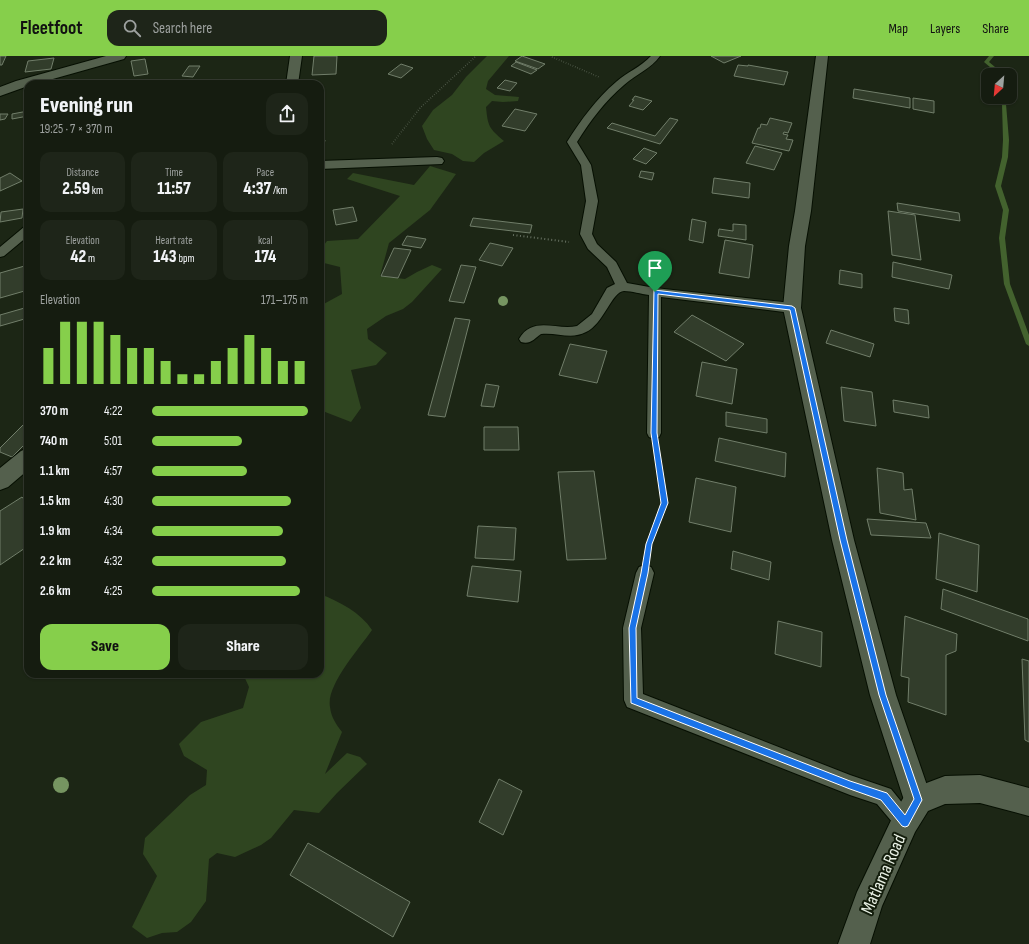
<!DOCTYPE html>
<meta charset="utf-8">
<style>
body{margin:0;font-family:"Sofia Sans Condensed",sans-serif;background:#1e2519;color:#f1f3f6;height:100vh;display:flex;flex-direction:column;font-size:15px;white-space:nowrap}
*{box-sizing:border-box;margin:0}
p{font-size:13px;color:#9da19f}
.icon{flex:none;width:22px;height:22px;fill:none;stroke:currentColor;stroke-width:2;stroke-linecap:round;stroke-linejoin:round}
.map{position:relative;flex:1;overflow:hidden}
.drawer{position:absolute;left:24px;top:24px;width:300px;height:598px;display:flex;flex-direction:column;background:#151c10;border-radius:12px;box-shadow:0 1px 3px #0004,0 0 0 1px #343a30}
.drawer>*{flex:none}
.needle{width:26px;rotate:206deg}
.tools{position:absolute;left:981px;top:12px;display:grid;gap:8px}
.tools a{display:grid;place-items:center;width:36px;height:36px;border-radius:8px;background:#151c10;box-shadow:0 1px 3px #0004,0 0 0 1px #343a30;font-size:20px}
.pin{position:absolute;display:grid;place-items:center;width:34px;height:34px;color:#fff;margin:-41px -17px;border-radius:50% 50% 50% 0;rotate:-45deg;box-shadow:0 0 4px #0007}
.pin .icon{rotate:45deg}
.round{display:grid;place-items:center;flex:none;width:42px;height:42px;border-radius:12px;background:#1e2519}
.overview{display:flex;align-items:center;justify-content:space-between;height:68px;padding:0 16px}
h1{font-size:22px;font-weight:800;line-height:30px}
.metrics{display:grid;grid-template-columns:repeat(3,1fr);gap:6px;height:68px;padding:4px 16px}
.metrics div{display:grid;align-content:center;border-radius:10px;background:#1e2519;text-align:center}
.metrics b{font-size:17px;font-weight:800}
.metrics small{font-size:11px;font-weight:400}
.metrics p{font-size:11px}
.chart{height:112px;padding:8px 16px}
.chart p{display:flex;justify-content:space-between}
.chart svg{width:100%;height:72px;margin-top:4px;stroke:#86cf4b;stroke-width:6}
.cta{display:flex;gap:8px;margin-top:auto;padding:8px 16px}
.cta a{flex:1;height:46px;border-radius:12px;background:#86cf4b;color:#111;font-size:16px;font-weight:800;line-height:46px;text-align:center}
.cta a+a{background:#1e2519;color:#f1f3f6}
ul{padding:0 16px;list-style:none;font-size:13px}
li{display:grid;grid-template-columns:64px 48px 1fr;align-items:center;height:30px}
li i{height:10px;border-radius:5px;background:#86cf4b}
header{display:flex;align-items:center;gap:24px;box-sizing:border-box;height:56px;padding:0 20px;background:#86cf4b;color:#111}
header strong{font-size:19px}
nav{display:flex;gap:22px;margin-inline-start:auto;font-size:14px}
.search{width:280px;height:36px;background:#1e2519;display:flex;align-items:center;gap:10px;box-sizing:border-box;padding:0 14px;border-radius:12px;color:#9da19f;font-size:15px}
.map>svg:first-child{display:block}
.green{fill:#2f4520}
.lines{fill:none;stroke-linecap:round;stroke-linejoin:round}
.stream{fill:#43622e;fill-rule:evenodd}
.building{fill:#323d2b;stroke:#717e6a}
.service-casing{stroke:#060f02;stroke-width:2}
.minor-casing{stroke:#060f02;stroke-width:2}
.tertiary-casing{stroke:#060f02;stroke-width:2}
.path-far2{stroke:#677162;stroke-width:1.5;stroke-dasharray:0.5 2;stroke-linecap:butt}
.path-far1{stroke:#677162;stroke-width:2;stroke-dasharray:1 2.5;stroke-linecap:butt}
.path{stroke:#677162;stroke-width:2.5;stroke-dasharray:1 3;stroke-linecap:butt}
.service{fill:#54604d;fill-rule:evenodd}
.minor{fill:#54604d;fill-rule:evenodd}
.tertiary{fill:#54604d;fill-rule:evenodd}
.tree{fill:#769561}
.route{fill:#1a73e8;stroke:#fff;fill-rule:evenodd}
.labels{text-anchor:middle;stroke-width:4;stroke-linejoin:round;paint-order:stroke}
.near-street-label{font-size:18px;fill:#e9f1e5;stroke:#131d0c}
</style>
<header>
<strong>Fleetfoot</strong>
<div class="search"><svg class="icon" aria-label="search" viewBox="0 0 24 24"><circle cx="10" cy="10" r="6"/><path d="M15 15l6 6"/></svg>Search here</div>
<nav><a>Map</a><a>Layers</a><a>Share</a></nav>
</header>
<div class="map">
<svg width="1029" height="888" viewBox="0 0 1029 888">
<rect width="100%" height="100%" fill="#1c2615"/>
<path class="green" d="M487,0h22l-21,25 -2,8 9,6 24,2 -1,4 -15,1 -11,-1 -6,6c2,20 3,21 18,34l-20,12 -10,9 -11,-1 -11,-7 -18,-4 -7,-11 -5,-13 11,-16 19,-15 14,-18z
M430,110l26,8 -26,36 -41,33 -9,33 25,3 12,-7 15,-7 10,4 -30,33 -9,7 -17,7 -19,13 1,10 19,14 -11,12 -25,5 10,38 -10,14 -31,-12v-104l22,-12 -2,-27 -20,-5v-12l7,-9 31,-2 42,-43 -53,-17 6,-6 61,12z
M320,538c20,8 40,18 52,36 -13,19 -46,55 -42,77 1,10 6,17 12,25l-17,42 22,-21 13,4 7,7 -30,29 -18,20 -25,-3 -23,28 -10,7 -26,12 -18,-4 -8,6 -3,42 -15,21 -14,10 -15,1 -15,5 -15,-11 25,-51 -14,-22 2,-16 45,-43 16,-10 1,-15 -23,-14 -5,-12 22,-22 42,-14 6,-21 -6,-13h77z"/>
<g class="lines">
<path class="stream" d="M989,0h5l-5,6 12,10 -1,3h-4l1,-2 -13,-11z
M998,41h4l4,7 3,36 -1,17 -7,29 8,24 -4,28 5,46 19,51v11l-3,-2 -22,-60 -5,-46 4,-28 -8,-24 7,-29 1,-17 -1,-36z"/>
</g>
<path class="building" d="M0,0h6l-4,9h-2z
M314,0h23l-1,18 -24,1z
M522,0l23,8 -7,5 -23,-8z
M711,0h30l-17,7z
M54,2l-3,11 -26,3 3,-11z
M145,3l3,15 -14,2 -3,-15z
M516,6l21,8 -6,4 -20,-8z
M401,8l12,4 -12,10 -13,-4z
M738,9l10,1v-1l40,7 -4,13 -50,-9z
M189,10h11l-7,11 -11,-1z
M505,24l12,3 -7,8 -13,-3z
M854,33l56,9v10l-57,-10z
M635,40l17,5 -9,9 -14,-4 5,-6h-2z
M913,42l21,3v12l-21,-4z
M515,53l22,5 -12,17 -23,-5z
M28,55v5l-16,3v-5z
M0,58h8l-3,5 -5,1z
M670,62l8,2 -18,24 -53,-16 5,-5 43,13z
M770,62l22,5 -4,10 -4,-1 -1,2 5,1 -2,4 7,1 -4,11 -37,-8 6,-15h2l1,-4 6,1z
M320,84h5l-3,13h-2z
M755,90l27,7 -8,17 -28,-7z
M644,92l13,5 -11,11 -13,-5z
M641,115l13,2 -2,7 -13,-3z
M10,117l12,8 -22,10v-13z
M714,122l36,5 -1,15 -37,-5z
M897,147l62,10 1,8 -62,-10z
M353,151l4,14 -21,4 -3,-15z
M23,153l-1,9 -22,4 1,-10z
M888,155l27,4 6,45 -29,-5z
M473,162l59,7 -2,8 -60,-7z
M692,163l14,3 -3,21 -14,-3z
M733,168l13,1v15l-28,-4 1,-7 14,2z
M407,180l19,3 -5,9 -19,-3z
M725,184l28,5 -4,33 -30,-5z
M490,187l23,5 -11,18 -23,-6z
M394,192l17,2 -13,28 -17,-2z
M893,206l59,13 -3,14 -57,-12z
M28,209v25l-28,8v-25z
M461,209l15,2 -12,36 -15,-2z
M840,214l22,4v14l-23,-4z
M28,251v11l-28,8v-11z
M894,252l14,2 1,14 -14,-3z
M692,259l52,29 -18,17 -52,-29z
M455,262l15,2 -25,97 -17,-2z
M831,274l43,14 -4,13 -44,-14z
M570,288l37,7 -10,32 -38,-8z
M702,306l35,7 -5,35 -36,-8z
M486,328l13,2 -5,21 -13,-1z
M841,331l31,5 4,34 -32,-5z
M893,344l35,6 1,12 -35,-6z
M726,356l41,7v14l-41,-7z
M28,364v21l-16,16 -12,-5v-4z
M484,371h34l1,23h-35z
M719,382l67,15 -1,24 -70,-16z
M877,412l26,5 1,17 8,-1 4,31 -36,-7z
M594,415l12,88 -39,1 -9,-88z
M696,422l40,9 -5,45 -42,-10z
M22,441l6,7v42l-28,19v-54z
M867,463l59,4 5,15 -60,-3z
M478,470l38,2 -2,32 -39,-2z
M939,477l40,12 -2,47 -41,-13z
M733,495l38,11 -2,18 -38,-11z
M472,510l49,5 -3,31 -51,-6z
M943,533l85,30v22l-87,-32z
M905,560l52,18 -1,17 -10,4v60l-38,-13 1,-24 -8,-2z
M778,565l44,11 -1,35 -46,-13z
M1022,603l7,2v81l-4,-2z
M499,723l23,12 -19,44 -24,-13z
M308,787l102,59 -17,35 -103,-62z"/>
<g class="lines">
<g class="service-casing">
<path id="service" d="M651,0h9c-9,13 -24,18 -36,29 -19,16 -34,36 -47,57l14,23 7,36 -6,33 5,10 19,18 11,21 28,5 137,15 5,2 1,3 -1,3 -5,2 -131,-16v136l-2,4 -5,2 -5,-2 -2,-4 2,-138c-8,-1 -17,-4 -25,-4 -12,0 -21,34 -38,41 -15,8 -29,0 -45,2 -7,5 -11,11 -20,8l-2,-3c14,-24 38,-8 58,-13l15,-12 15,-26 8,-4 -8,-17 -19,-18 -8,-15 6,-33 -5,-36 -14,-23c14,-22 29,-43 49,-60 11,-10 25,-15 35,-26z
M28,170v10l-24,20 -4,1v-10l24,-20z
M645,509l6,2 3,6 -13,55 2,66 207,81 41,14 21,26 4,7 -4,7 -7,4 -7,-4 -21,-25 -27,-9 -223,-88 -3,-7 -1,-72 13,-55 3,-6z"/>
</g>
<g class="minor-casing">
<path id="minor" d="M290,0h12l-4,28h-12z
M816,0h12l-17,155 -6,35 -4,62 53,232 42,155 36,105 -4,10 -10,4 -10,-4 -4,-10 -34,-105 -38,-155 -49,-232 6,-62 6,-35z
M437,101l5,1 2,3 -2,3 -122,5v-8z
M28,392v22l-20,17 -8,3v-22l21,-17z"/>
</g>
<g class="tertiary-casing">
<path id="tertiary" d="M106,0h20l-2,3 -89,25h-7v2l-28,10v-9l16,-6z
M980,719l49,13v28l-49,-13 -35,1 -17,7 -13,21 -33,74 -12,38h-32l19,-52 38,-80 13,-22 37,-14z"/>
</g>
<path class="path-far2" d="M552,1l47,20
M392,88l28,-36 56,-52"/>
<path class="path-far1" d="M513,179l56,7"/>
<path class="path" d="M648,496l1,-8 15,-41 -7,-52"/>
<use href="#service" class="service"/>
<use href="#minor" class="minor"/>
<use href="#tertiary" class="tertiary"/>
</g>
<g class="tree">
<circle cx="503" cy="245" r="5"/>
<circle cx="61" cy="729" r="8"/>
</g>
<path class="route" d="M654,234l138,16 3,2 52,232 39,155 36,105 -14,26 -3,1 -3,-1 -21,-26 -31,-11 -219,-86 -2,-75 12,-55 5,-29 15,-41 -10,-70zM658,238l132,16 50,230 39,155 35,104 -9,16 -18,-22 -37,-12 -213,-83 -1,-70 12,-55 4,-29 16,-41 -11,-70z"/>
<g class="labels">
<g class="near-street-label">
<text transform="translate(883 818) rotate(-66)" y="6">Matlama Road</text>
</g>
</g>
</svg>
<div class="tools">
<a><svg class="needle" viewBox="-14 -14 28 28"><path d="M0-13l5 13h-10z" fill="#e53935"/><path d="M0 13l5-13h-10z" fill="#9da19f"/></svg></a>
</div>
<div class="pin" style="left:655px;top:236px;background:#1e9e55"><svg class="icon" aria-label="arrive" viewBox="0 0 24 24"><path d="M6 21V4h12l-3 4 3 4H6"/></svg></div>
<section class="drawer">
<div class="overview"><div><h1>Evening run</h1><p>19:25 · 7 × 370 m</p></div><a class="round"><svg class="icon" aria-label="share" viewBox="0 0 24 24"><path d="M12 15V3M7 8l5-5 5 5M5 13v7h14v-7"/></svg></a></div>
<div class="metrics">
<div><p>Distance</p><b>2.59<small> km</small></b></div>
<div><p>Time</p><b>11:57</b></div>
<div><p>Pace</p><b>4:37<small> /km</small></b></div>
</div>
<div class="metrics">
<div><p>Elevation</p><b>42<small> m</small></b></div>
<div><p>Heart rate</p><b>143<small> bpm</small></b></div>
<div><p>kcal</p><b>174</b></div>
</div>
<div class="chart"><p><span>Elevation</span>171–175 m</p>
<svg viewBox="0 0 160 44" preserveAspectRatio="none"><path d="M5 44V22M15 44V6M25 44V6M35 44V6M45 44V14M55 44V22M65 44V22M75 44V30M85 44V38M95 44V38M105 44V30M115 44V22M125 44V14M135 44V22M145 44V30M155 44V30"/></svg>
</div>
<ul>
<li><b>370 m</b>4:22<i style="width:100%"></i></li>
<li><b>740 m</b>5:01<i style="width:58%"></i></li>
<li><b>1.1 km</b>4:57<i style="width:61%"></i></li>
<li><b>1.5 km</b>4:30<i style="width:89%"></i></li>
<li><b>1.9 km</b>4:34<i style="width:84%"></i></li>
<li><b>2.2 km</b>4:32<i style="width:86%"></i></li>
<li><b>2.6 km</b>4:25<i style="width:95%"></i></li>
</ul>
<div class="cta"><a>Save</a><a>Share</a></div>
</section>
</div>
